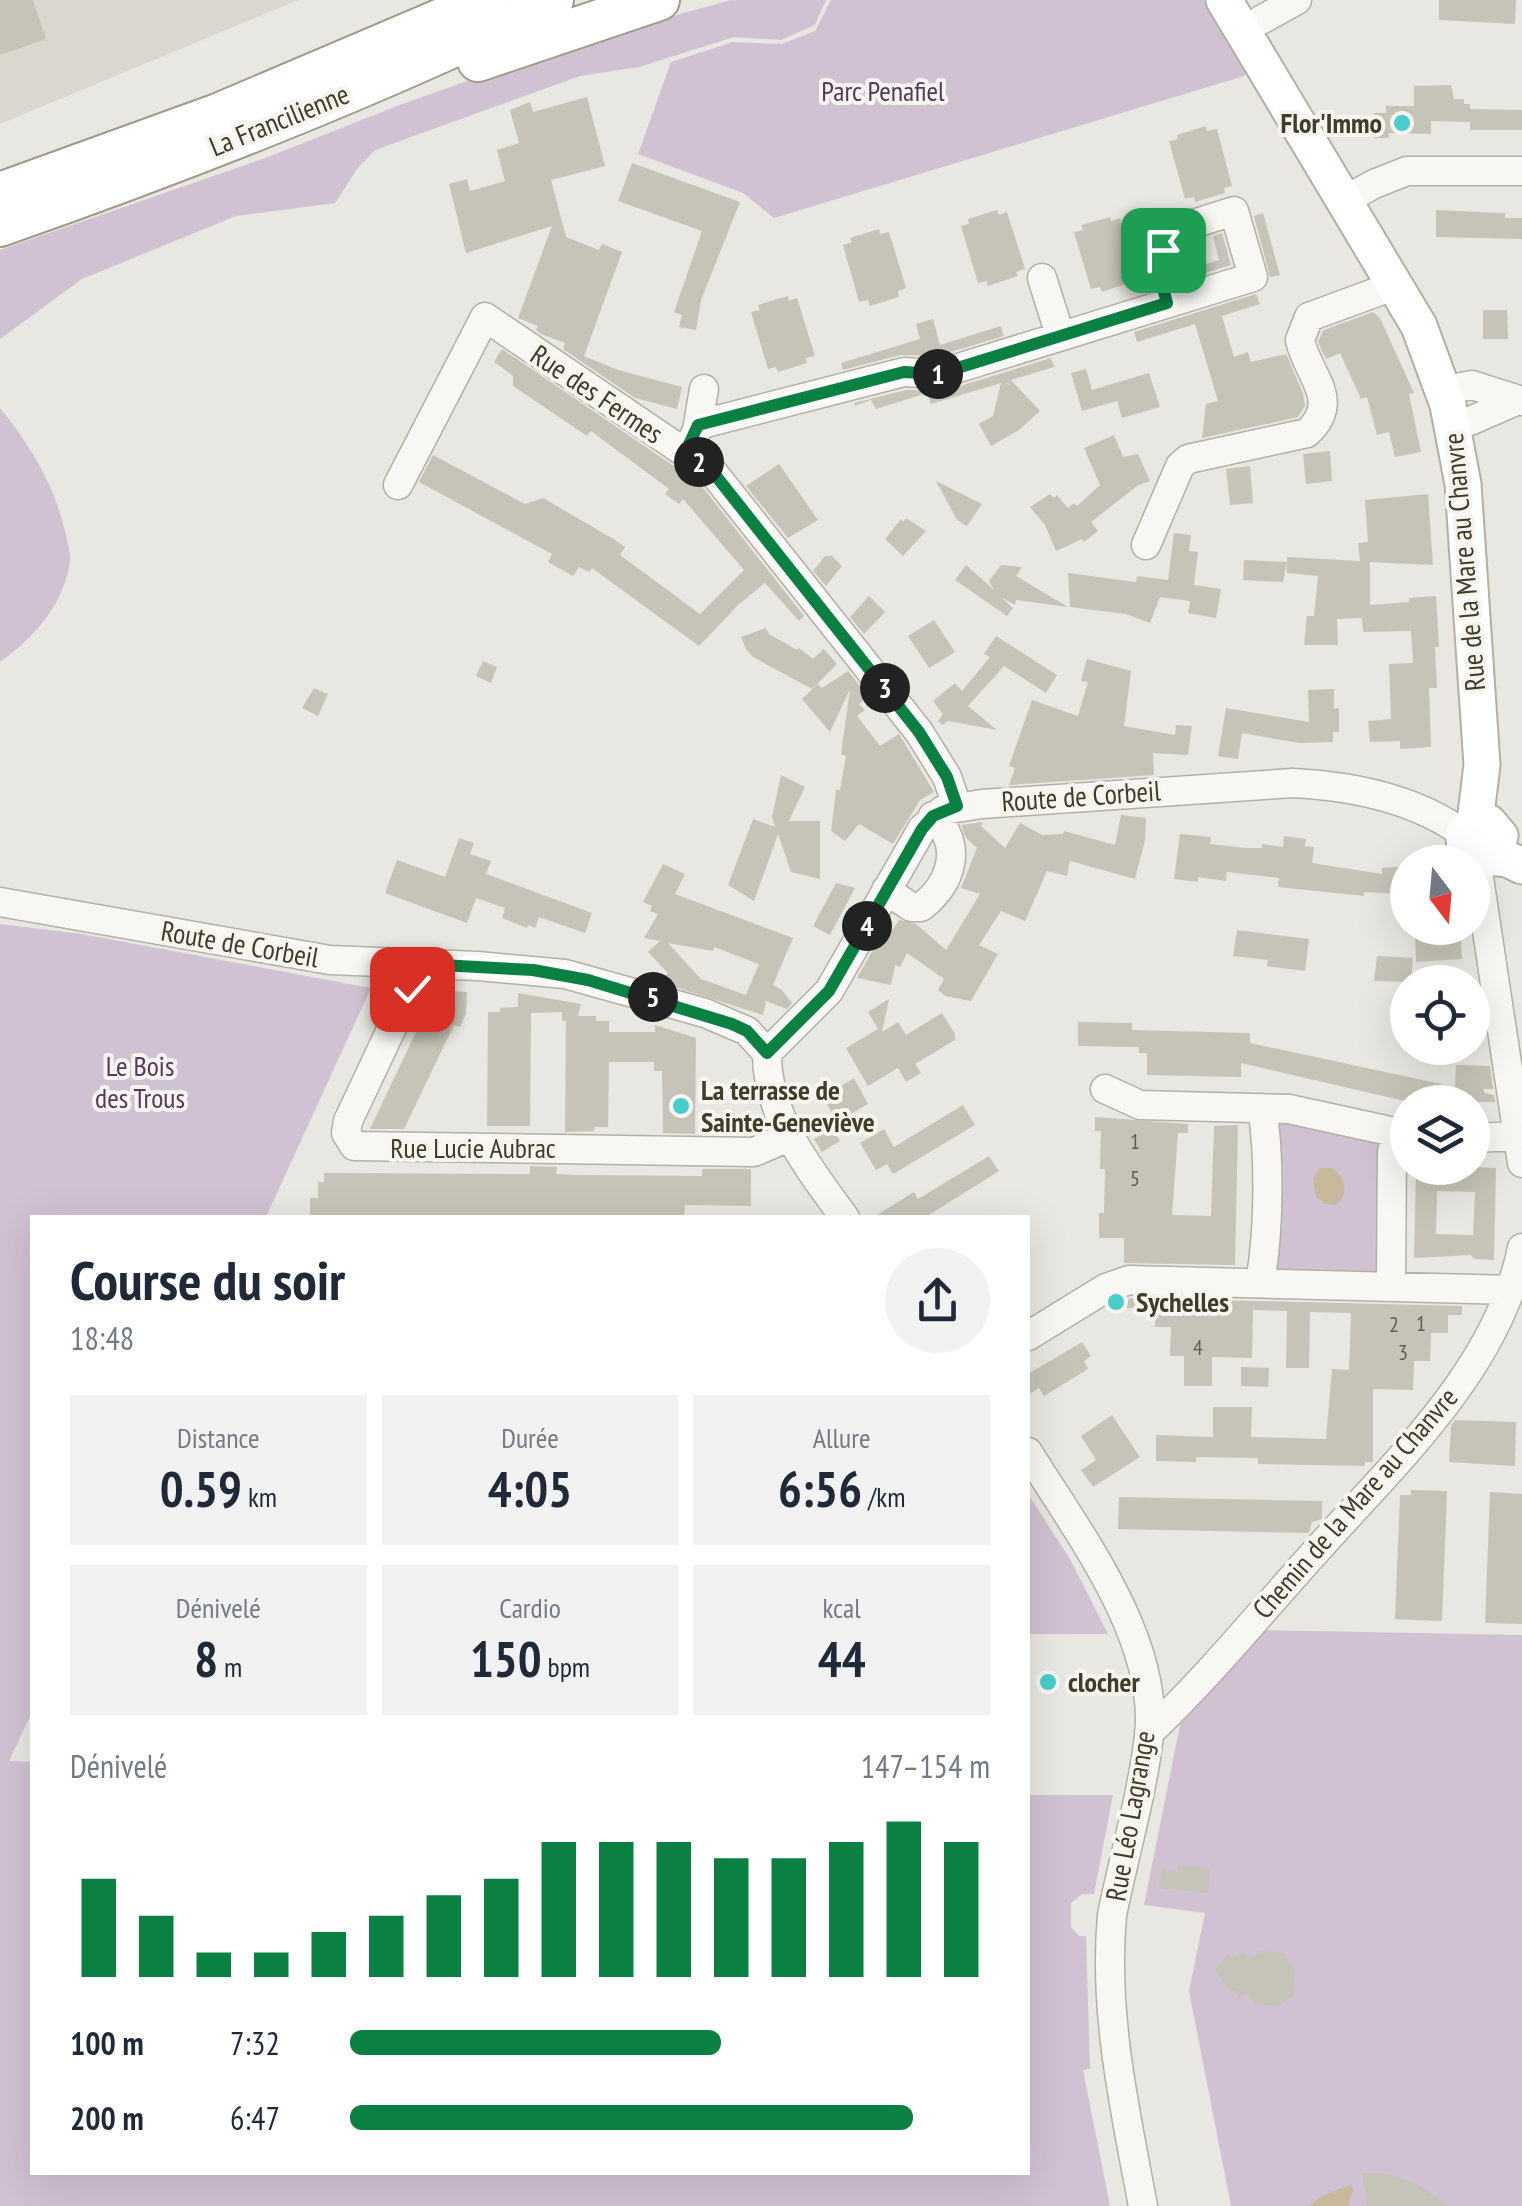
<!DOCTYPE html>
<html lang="fr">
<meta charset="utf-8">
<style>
body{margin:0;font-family:"PT Sans Narrow",sans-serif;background:#f2f2f3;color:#1f2937;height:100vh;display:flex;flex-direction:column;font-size:38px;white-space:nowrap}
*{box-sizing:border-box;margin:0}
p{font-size:32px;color:#747a83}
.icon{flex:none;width:55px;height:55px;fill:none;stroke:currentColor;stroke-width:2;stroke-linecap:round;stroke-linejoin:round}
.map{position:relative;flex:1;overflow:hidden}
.drawer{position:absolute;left:30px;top:1215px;width:1000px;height:960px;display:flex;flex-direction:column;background:#fff;border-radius:0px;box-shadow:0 10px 40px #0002}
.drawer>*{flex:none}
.needle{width:65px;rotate:164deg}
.fabs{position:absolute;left:1390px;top:845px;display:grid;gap:20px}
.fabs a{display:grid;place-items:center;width:100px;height:100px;border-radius:50%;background:#fff;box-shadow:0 10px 40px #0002;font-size:50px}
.pin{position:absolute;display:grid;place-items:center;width:85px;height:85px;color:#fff;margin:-42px;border-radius:20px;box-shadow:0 5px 15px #0006}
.km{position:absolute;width:50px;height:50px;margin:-25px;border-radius:50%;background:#222;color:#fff;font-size:28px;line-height:50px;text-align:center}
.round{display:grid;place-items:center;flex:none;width:105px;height:105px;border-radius:52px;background:#f2f2f3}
.headline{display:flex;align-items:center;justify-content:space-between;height:170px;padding:0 40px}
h1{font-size:55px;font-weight:600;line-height:75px}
.stats{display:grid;grid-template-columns:repeat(3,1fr);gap:15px;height:170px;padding:10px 40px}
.stats div{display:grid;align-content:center;border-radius:0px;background:#f2f2f3;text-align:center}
.stats b{font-size:50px;font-weight:600}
.stats small{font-size:28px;font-weight:400}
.stats p{font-size:28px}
.chart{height:280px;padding:20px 40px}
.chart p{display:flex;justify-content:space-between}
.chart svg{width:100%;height:180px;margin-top:10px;stroke:#0b8043;stroke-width:6}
ul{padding:0 40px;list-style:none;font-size:32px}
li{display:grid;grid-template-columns:160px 120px 1fr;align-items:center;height:75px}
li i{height:25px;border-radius:12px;background:#0b8043}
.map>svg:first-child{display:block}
.built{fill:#dbd7cf}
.green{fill:#d1c2d3}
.water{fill:#c9b99c}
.building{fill:#c6c3b8;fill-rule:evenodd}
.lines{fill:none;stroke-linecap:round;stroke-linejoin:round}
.minor-casing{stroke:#b3b0a6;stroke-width:31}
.major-casing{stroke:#b5afa0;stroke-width:39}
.highway-casing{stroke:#a09a88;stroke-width:44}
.minor{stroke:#f8f7f3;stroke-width:28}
.major{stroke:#fff;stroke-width:35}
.highway{stroke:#fff;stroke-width:40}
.route-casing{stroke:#fff;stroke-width:20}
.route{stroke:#0b8043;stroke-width:12}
.poi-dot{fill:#47cdcb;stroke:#f7f5f0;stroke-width:4}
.labels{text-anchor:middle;stroke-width:8;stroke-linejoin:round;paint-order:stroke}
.number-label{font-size:22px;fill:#625d4d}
.park-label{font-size:28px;fill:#5a365c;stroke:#f7f5f0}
.street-label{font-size:28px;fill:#413b29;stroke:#f7f5f0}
.poi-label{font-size:28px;font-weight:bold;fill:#413b29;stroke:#f7f5f0;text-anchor:start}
</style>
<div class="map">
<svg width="1522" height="2206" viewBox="0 0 1522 2206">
<rect width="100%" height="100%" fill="#e9e7e1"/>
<path class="built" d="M0,0h298l-298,124z"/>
<path class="green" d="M731,0h95l-11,25 -34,15 -47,-3 -95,30 -59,9 -205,74 -18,19 -22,34 -99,13 -154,63 -82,60v-89l268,-93 129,-51 168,-60z
M831,0h383l43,62 -13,14 -470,142 -31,-25 -105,-39 33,-92 62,-20 48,2 34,-13z
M0,408c30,37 54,76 65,123 2,10 6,22 5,31 -6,42 -37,77 -70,100z
M0,924l82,10 289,54 -105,229 -234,1v494l-23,49 23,1v410h996v-377h85l-19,99h-12l-11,9v24l8,9h7l4,133 -7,1 27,136h-1110z
M1274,1119l111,22 -3,134 -111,-2z
M1028,1494l42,65 38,75h-80z
M1261,1630l261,5v571h-291l-42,-215 16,-78 -61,-8 37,-185z"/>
<path class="water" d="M1320,1168h12c13,9 18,26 4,37l-10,-1 -10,-7 -3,-18z
M1352,2184l1,6 -5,16h-39l13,-10z"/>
<path class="building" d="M0,0h33l13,39 -46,16z
M1439,0h77l-1,24 -76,-4z
M1451,85l3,14h10v5h6v5l52,1v20h-52v-8l-39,-1v13l-42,-1v5h-15v-25h12v-7h28v-20z
M587,97l18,69 -54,14 15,57 33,13 3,-6 20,8 -38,104 34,14 64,17 -5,22 -42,-11 -72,-49 2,-6 -24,-9 -5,-4 2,-4 -20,-8 34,-92 -86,27 -17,-69 18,-5 3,12 35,-10 -8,-31 22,-7 -9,-33 20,-8 3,10z
M1206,126l1,5 10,-2 15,57 -8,2 1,5 -30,9 -1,-5 -9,2 -16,-58 9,-2 -1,-4z
M632,163l108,39 -39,98 -5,30 -17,-3 3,-12 -8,-3 28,-81 -84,-30z
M997,210l2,5 8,-3 18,57 -9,3 2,4 -30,10 -1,-5 -9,2 -17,-57 8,-2 -1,-5z
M1436,210l69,3v5h17v21l-86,-2z
M1263,213l17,62 -10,2 -16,-61z
M1110,217l1,4 9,-3 18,57 -9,3 2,4 -29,10 -2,-5 -9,2 -17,-57 9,-2 -2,-5z
M879,229l1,5 9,-2 17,56 -8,3 1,6 -29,9 -2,-6 -9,2 -16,-57 9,-3 -2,-4z
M1222,233l9,32 -48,15 -2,-8 38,-12 -6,-24z
M1256,294l4,10 -38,12 12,41 14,-5 3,10 35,-8 17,39 2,13 -7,11 -96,21 4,-34 12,-3 -23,-77 -58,18 -3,-10z
M788,296l1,5 8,-3 18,58 -9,2 1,5 -29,9 -2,-5 -8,2 -17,-57 9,-2 -2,-5z
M1483,310h24l1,29h-25z
M1373,312l7,6 34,75 -5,1 12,58 -26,5 -6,-25 -12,3 -10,-38 -6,2 -21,-46 -14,6 -6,-12 -2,-6 6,-11z
M933,319l7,26 61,-19 3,10 -67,20 -37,-1 -57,15 -2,-7 79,-24 -4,-15z
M502,349l198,135 104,132 -5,5 -34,-38 -27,22 -39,41 -107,-78 -3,4 -10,-5 -6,9 -25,-14 4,-8 -133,-72 14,-27 92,49 18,-6 72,42 10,7 -5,8 80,59 44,-44 -61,-71 -4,5 -14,-10 4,-5 -78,-58 -4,5 -74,-50v-10l-19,-14z
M1051,358l3,9 -43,13 29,31 -21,19 -28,16 -12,-22 14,-8 8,-33 -70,21 -4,-11 -51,16 -5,-9 -16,6 -1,-3 52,-13 38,1z
M1086,369l6,21 57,-17 11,34 -38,11 -5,-17 -35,10 -11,-38z
M1114,435l9,22 15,-3 12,27 -13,5 -46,36 7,9 -14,11 -2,-3 -26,12 -11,-26 -15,-18 20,-13 4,4 3,-3 11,13 6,-5 3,3 23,-21 -16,-37z
M1330,451l2,30 -26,3 -3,-30z
M779,464l39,56 -30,18 -42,-52z
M1250,466l3,37 -23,2 -4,-36z
M936,481l46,23 -15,22 -10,-6z
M1428,494l5,71 -63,-3v43l39,-3v-4l27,-2 3,51h-4l2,41h-8l2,59 -31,2v-8l-30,1 -2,-21 23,-2 -2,-55 24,-1 -2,-32 -48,1 -1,-14 -25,1 1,26h-34l3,-29h7l4,-40 -31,-3v-16l73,4 -2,-18 10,-1 -3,-42z
M906,518l20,13 -23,25 -18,-17 16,-20 2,3z
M1174,533l17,2 -2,16 9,1 -4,33 27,4 -5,29 -28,-5 2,-12 -30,-4 -10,26 -24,-9 -56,-7 -2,-34 68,9 1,-6 31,4z
M825,556h7l10,10 -16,20 -13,-15z
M1244,560l43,2 -4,20 -40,-2z
M966,565l28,25 -5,-9 12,-16 21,2 -6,9 52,31 -52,-7 -1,5 -14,-8 12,11 -6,8 -52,-36z
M869,596l16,16 -21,22 -14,-17z
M934,620l21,32 -26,16 -21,-32z
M766,628l3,6 28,16 2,-2 14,11 11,-10 13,15 -25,25 -59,-32 -7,-8 -5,-12z
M996,636l61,39 -11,18 -42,-27 -36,40 29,24 -49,-9 -6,4 -4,-4 5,-7 -10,-13 22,-18 7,8 28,-34 -6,-3z
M1087,659l44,12 -7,55 51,9 1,-10 16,1 -4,29 -35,-2 1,22 -145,10 6,-17 -6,-2 23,-66 46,16 10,-34 -7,-1z
M483,661l14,6 -6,16 -15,-7z
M848,671l20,25 -9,8 6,6 -8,6 23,30 19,-12 35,58 -14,8 -27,44 -34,-20 -14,17 -14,-10 5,-41h4l6,-34 -5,-2 9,-65 -20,43 -28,-33 16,-15 4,4z
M314,688l14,6 -10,22 -16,-8z
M1334,689v20l5,-1v24h-6v10l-34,1 -57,-10 -4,26 -20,-3 8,-48 83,14 -1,-32z
M781,775l24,12 -16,34h31v58l-29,-7 -13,-38 -24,67 -26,-16 25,-66 22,8 -3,-10z
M1121,815l25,3 -1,22 -10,39 -65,-18 -3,15 -20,-5 -22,50 -24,-10 -22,34 19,9 -27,47 -26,-5 -7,-6 6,-11 -37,-26 -7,14 -5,-2 -4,20 -34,-7 29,-51 6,4 7,-11 17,4 30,26 34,-56 -19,-6 16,-40 -11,-10 -5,-13 22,-3 -2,4 24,22 15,-25 22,12 21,-1 1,-3 51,14z
M1180,834l31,3 -1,7 35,4h17v-4l21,3 1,-11 22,3 -1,7 9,1 -2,16 70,11v-6l25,-2 1,29 -44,-3v4l-86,-9 1,-9 -52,-6 -1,9 -28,-4v5l-24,-3z
M459,838l15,5 -4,11 21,7 -5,13 106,39 -7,20 -46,-16 -4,11 -7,-3 -1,3 -25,-10 3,-10 -29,-10 -9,25 -82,-30 12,-33 48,17z
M663,864l22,10 -10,20 118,44 -20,47 9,5 10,13 -5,6 -21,-8 -3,14 -104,-33 9,-9 -20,-21 12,-11 -16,-3 14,-24 -8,-3 2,-5 -9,-4zM668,943l45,8 1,-4 45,17 -13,31 -45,-16z
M836,883l19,5 -25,47 -17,-9z
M1237,930l72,9 -4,32 -38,-5 1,-6 -35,-4z
M1460,930l2,29 -46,3 -1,-30z
M1377,956l36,2 -2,24 -37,-1z
M436,990l31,2 -1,22 -6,13 -6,-2 -50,104h-34z
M518,993l63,11 -3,12h18v5h13v11h46v-7l41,13 -1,96 -32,-1 -1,-62h-8v-9h-45l-1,65h-13l-1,4 -29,1 1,-111h-4v-9l-31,1 -1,113h-43l1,-114h12v-4l18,-1z
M889,999l-7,33 16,-10 8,13 36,-22 13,21v6l-40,24 6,9 -15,9 -8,-14 -30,18 -22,-38 32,-19 -10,-17z
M1078,1022l54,1v7l118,3v10l205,44 1,-22 34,1 3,23h-9v4l10,2 1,7h-86l-168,-39v14l-94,-2v-22h-8v-6l-61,-1z
M854,1078l14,26 -31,18 -14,-25z
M963,1105l12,20 -82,49 -6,-10 -11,6 -16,-27 24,-14 10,18z
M1095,1117l93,7v9h-10l-6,82 39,1 3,-90 24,-1 -3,140 -111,-2v-25h-25v-25h5l1,-44h-5l1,-38h-6z
M832,1128l8,13 -18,11 -8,-13z
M989,1156l10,15 -75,47h-52l42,-26 4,7z
M530,1166l27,1 -1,7 20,1 126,1v-7h49v37l-66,-1 -1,13h-374v-20h8v-16h6v-9l206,1z
M1476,1167l20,1 -2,92 -20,-1 -3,-4 -57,3 2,-90 60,3zM1437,1191l38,1 -2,43 -37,-1z
M1132,1298l330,8v9h-14v18h-17l-1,28h-16l-1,29 -40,-1v73h-8v4l-107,-2v-6l-62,-1v5l-40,-1v-26l57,2v-30h39l-1,30 75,2 6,-70 17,1 2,-57 -41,-1 -1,56h-23l1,-57 -34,-1 -1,48 -40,-1v29h-28v-30h-14l1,-29h-16v-19h-47z
M1082,1342l9,14 -7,5 4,8 -44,27 -5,-8 -11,7v-21z
M1241,1367l28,1 -1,19 -27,-1z
M1112,1415l28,42 -47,30 -12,-17 15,-10 -15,-24z
M1455,1420l61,2 -1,44 -66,-4 2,-36z
M1411,1490l36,1 -5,130 -47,-2 5,-124h11z
M1490,1492l32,2v130l-37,-1z
M1119,1497l203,4v18l-10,3 -3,11 -191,-4z
M1178,1865l33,4 -3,24 -49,-5 2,-19 17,2z
M1243,1951l6,8 12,-8 22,2 12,17 -1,25 -16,11 -23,-2 -8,-11 -7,5 -6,-8 -3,2 -16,-23 14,-15 4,4z
M1362,2173h19l31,9 39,24h-84z"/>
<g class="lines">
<g class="minor-casing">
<path id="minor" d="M1261,20l36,-20
M1345,200l29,-16 33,-13h115
M1042,278l18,57
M1461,387l11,-2 50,16
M1470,421l46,-20
M698,425l206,-53 35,2 314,-97 -19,-66 -60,19c-14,25 -15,45 -7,73
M692,441l5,-11 7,-41
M398,485l87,-168 227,154 207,261 28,45 10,29
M1146,545l34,-79 8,-7 119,-26c36,-33 0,-58 -7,-93l9,-23 87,-32
M1476,858l46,305
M886,890l25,17h10c31,-23 43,-63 12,-91
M0,902l330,58 148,6 87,8 140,39 42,18 20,22
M422,964l-74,157 -2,12 8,13 400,6 37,-16
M767,1053l62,-62 93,-162 21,-19 39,-6 311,-21c59,3 123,16 171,51
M767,1053c-1,62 43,117 78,165
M1105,1089l35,16 149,4 119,26
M1472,1138l46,-2
M1260,1282c9,-48 10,-126 2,-174
M1391,1285l1,-133 5,-18
M1028,1336l78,-48 23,-8 382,10
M1028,1452c48,78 132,186 121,284 -7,59 -25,120 -37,179 -9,98 13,195 31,291
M1149,1733c57,-54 108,-116 160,-174 81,-92 188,-187 213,-311"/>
</g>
<g class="major-casing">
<path id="major" d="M1224,0l195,326 29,79 15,79 19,281 -7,57
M1486,858l10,-7 4,-15 -11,-13 -14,-1 -11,12c-1,34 22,20 42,25 6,1 11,5 16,7"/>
</g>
<g class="highway-casing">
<path id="highway" d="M478,61l181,-61
M0,193l218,-79 268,-114
M0,226c188,-66 374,-139 553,-226"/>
</g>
<use href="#minor" class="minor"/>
<use href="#major" class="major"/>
<use href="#highway" class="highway"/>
</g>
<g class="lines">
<g class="route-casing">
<path id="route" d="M412,989l10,-25 111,6 55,10 144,44 15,7 20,22 62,-62 93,-162 11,-13 24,-10 -10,-29 -28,-45 -207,-261 -27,-18 13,-28 206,-53 34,2 229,-71 -6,-22 2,-31"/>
</g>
<use href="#route" class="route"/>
</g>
<g class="poi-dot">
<circle cx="1402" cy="123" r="10"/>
<circle cx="681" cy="1106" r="10"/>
<circle cx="1116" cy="1302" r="10"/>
<circle cx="1048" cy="1682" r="10"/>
</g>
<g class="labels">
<g class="number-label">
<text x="1135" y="1149">1</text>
<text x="1135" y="1186">5</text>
<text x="1421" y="1331">1</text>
<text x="1394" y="1332">2</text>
<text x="1198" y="1355">4</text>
<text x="1403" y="1360">3</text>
</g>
<g class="park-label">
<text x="883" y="101">Parc Penafiel</text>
<text x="140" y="1076">Le Bois<tspan x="140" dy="32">des Trous</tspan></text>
</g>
<g class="street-label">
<text transform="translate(279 120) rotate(-22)" y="10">La Francilienne</text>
<text transform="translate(597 394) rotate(34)" y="10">Rue des Fermes</text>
<text transform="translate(1464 562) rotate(-95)" y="10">Rue de la Mare au Chanvre</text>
<text transform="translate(1081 796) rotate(-4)" y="10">Route de Corbeil</text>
<text transform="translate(240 944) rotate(10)" y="10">Route de Corbeil</text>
<text x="473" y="1158">Rue Lucie Aubrac</text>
<text transform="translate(1355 1503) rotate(-49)" y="10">Chemin de la Mare au Chanvre</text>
<text transform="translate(1130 1816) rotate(-80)" y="10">Rue Léo Lagrange</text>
</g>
<g class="poi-label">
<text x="1382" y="133" text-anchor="end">Flor'Immo</text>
<text x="701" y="1100">La terrasse de<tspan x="701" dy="32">Sainte-Geneviève</tspan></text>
<text x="1136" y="1312">Sychelles</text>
<text x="1068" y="1692">clocher</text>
</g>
</g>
</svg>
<div class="fabs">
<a><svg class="needle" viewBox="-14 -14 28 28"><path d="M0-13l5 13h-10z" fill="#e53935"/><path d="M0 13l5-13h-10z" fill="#747a83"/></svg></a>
<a><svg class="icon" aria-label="locate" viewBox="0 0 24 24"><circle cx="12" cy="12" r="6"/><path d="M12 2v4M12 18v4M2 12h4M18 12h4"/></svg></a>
<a><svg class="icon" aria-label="layers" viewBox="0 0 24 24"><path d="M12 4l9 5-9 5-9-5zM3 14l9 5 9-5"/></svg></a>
</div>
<div class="pin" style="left:1163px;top:250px;background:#1e9e55"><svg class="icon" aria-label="arrive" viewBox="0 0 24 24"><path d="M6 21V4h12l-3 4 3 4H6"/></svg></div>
<div class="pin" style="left:412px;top:989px;background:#d93025"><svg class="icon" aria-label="check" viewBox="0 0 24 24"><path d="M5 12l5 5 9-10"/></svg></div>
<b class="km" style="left:938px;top:374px">1</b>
<b class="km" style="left:699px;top:462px">2</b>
<b class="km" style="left:885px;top:688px">3</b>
<b class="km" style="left:867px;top:926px">4</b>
<b class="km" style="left:653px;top:997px">5</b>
<section class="drawer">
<div class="headline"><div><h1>Course du soir</h1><p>18:48</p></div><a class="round"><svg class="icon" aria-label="share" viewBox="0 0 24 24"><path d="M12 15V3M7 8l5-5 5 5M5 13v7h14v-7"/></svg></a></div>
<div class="stats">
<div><p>Distance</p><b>0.59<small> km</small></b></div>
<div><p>Durée</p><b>4:05</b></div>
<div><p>Allure</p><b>6:56<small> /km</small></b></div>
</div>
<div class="stats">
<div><p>Dénivelé</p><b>8<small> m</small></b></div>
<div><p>Cardio</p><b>150<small> bpm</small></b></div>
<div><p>kcal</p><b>44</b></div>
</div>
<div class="chart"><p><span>Dénivelé</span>147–154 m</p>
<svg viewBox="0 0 160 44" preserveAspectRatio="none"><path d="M5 44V20M15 44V29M25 44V38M35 44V38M45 44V33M55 44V29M65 44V24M75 44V20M85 44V11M95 44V11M105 44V11M115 44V15M125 44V15M135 44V11M145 44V6M155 44V11"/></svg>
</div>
<ul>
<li><b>100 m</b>7:32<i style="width:58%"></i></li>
<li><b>200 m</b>6:47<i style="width:88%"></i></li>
</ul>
</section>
</div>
